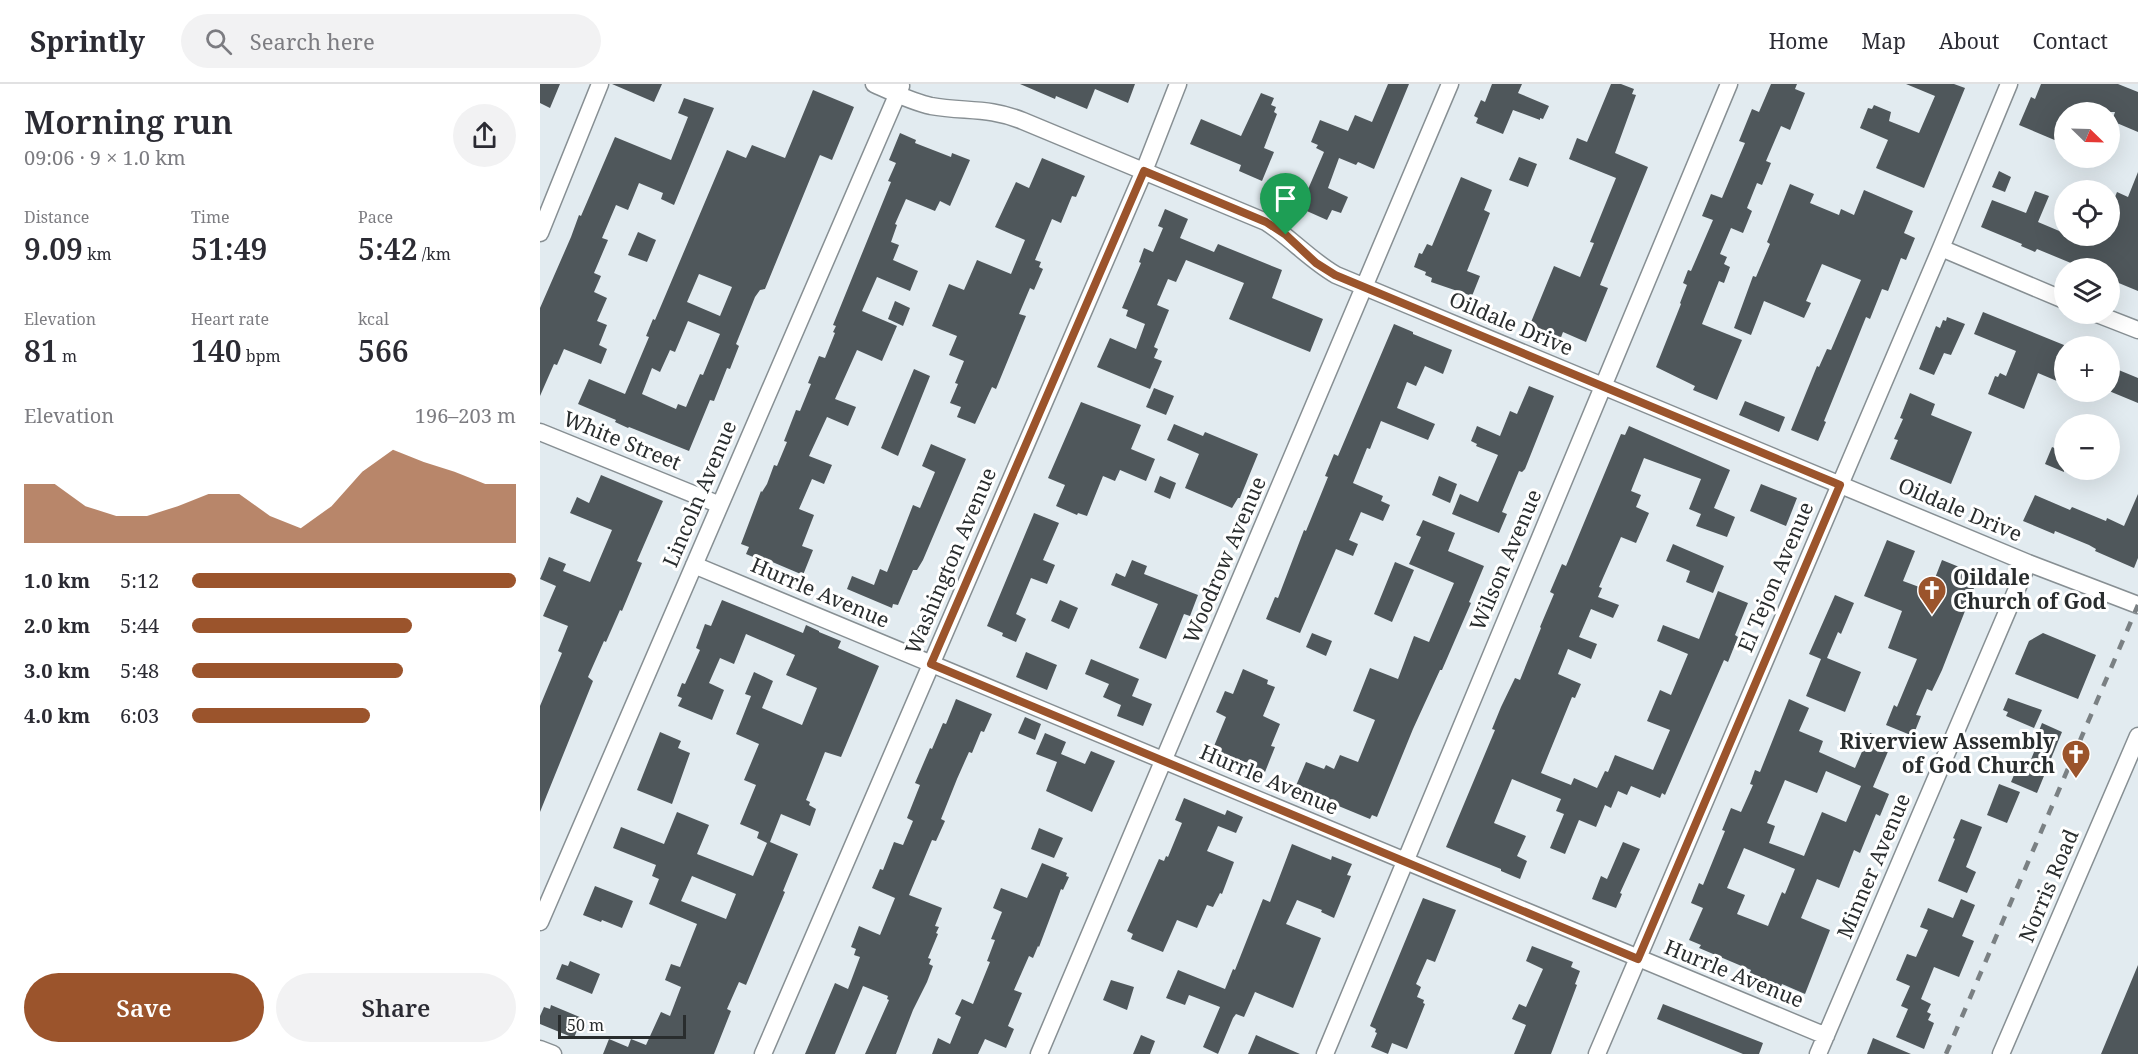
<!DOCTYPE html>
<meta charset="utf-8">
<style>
body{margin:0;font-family:"Noto Serif",serif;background:#f2f2f3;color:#2b2b33;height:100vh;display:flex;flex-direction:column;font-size:22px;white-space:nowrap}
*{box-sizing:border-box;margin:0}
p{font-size:20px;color:#7c7c81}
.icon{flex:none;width:33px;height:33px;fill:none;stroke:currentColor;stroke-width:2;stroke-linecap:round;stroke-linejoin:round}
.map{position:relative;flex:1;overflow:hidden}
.details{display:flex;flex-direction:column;background:#fff;width:540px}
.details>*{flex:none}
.needle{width:39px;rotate:113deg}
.fabs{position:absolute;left:1514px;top:18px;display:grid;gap:12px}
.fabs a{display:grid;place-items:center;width:66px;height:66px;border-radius:50%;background:#fff;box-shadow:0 6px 24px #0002;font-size:30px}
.scale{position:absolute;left:18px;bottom:15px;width:128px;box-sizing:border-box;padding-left:6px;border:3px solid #292d2e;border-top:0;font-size:16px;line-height:21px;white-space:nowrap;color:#292d2e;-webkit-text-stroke:4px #fff;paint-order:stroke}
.pin{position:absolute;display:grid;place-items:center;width:51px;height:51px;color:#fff;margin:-62px -26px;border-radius:50% 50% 50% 0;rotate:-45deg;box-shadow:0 0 6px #0007}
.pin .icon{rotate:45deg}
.round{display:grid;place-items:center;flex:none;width:63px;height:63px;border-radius:32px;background:#f2f2f3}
.headline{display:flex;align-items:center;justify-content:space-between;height:102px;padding:0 24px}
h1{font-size:33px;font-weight:600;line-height:45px}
.metrics{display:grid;grid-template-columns:repeat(3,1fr);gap:9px;height:102px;padding:6px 24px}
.metrics div{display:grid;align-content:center}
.metrics b{font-size:30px;font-weight:600}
.metrics small{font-size:16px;font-weight:400}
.metrics p{font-size:16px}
.chart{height:168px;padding:12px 24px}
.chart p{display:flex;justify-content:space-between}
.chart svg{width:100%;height:108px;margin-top:6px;fill:#9b542c;opacity:.7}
.primary-button{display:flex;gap:12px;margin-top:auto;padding:12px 24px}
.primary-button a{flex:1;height:69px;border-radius:36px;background:#9b542c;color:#fff;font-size:24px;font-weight:600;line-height:69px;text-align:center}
.primary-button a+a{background:#f2f2f3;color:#2b2b33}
ul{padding:0 24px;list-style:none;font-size:20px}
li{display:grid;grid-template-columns:96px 72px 1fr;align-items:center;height:45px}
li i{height:15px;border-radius:8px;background:#9b542c}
header{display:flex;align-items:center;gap:36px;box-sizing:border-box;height:84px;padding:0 30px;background:#fff;border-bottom:2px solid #e1e1e2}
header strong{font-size:28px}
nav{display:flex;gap:33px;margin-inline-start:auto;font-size:21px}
.search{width:420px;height:54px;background:#f2f2f3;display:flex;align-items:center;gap:15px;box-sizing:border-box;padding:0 21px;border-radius:33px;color:#7c7c81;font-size:22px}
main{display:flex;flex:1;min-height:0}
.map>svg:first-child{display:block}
.building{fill:#4f575b;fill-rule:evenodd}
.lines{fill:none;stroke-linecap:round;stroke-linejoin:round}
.minor-casing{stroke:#878f93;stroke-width:19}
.minor{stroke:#fff;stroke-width:16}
.rail{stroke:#7a8083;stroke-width:4.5;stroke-dasharray:10 10;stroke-linecap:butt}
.route-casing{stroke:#fff;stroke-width:12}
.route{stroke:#9b542c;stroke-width:8}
.labels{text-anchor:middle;stroke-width:6;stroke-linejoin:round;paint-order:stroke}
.street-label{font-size:21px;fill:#292d2e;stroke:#fff}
.poi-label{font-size:21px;font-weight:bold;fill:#292d2e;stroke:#fff;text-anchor:start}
</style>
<header>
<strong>Sprintly</strong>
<div class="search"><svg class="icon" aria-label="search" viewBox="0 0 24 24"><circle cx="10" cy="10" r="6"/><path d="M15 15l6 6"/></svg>Search here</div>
<nav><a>Home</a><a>Map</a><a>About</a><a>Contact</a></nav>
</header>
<main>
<section class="details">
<div class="headline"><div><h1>Morning run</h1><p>09:06 · 9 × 1.0 km</p></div><a class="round"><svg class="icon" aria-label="share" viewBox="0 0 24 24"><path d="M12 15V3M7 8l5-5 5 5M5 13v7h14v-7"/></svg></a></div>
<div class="metrics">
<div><p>Distance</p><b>9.09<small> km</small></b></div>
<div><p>Time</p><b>51:49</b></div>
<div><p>Pace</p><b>5:42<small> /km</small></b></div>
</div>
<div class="metrics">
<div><p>Elevation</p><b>81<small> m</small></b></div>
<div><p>Heart rate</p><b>140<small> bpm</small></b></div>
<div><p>kcal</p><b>566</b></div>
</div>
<div class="chart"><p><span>Elevation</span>196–203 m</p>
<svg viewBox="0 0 160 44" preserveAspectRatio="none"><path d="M0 44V20L10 20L20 29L30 33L40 33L50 29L60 24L70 24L80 33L90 38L100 29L110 15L120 6L130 11L140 15L150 20L160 20V44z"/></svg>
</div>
<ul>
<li><b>1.0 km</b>5:12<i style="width:100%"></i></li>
<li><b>2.0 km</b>5:44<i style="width:68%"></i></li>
<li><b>3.0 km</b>5:48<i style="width:65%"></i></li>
<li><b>4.0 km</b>6:03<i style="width:55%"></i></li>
</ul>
<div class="primary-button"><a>Save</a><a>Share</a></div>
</section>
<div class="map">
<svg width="1598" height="970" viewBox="0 0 1598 970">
<rect width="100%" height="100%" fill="#e2ebf0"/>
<path class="building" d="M0,0h20l-10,24 -10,-5z
M72,0h50l-8,18z
M480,0h115l-7,19 -33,-14 -8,20 -31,-13 -1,3z
M848,0h21l-35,85 -16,-7 -2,3 -17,-7 -11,30 20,9 -7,16 -9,-3 -5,10 -27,-12 24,-56 -8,-4 2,-3 -7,-3 9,-22 28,11 7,-16 17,7z
M952,0h30l-4,9 31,13 -6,13 -3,-1v2l-27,-10 -10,24 -27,-11 2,-5 -4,-2 7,-16 4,2z
M1071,0h10l13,5 -2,5 4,1 -21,58 33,14 -48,118 8,3 -22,54 -23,-10 -3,8 -31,-13 25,-61 26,11 14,-34 -4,-1 26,-64 -47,-19 8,-21 10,4z
M1231,0h26l-2,5 10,4 -15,37 -9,-4 -15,35 5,2 -9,22 -5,-2 -10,25 5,3 -9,22 -12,-5 -11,26 7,3 -3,7 6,3 -6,16 -5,-2 -17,43 40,16 -25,60 -24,-10 2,-4 -39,-19 25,-63 -1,-1 7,-18 -4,-2 5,-13 3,1 22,-51 -11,-4 9,-22 11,4 23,-55 -6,-2 13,-32 7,3z
M1366,0h48l11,4 -41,100 -48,-20 12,-28 -28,-12 8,-20 4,1 2,-4 17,7 -2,9 30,12 16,-37z
M1501,0h77l20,8v40l-26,-11 3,-9h-51v32l-45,-19 12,-28 4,2z
M273,6l41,17 -22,53 -12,-5 -1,2 -54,132 -5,1 -5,7 -19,47 3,2 -9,23 -3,-1 -13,33 -4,-1 -21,51 -60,-24 -1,1 -13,-6 1,-2 -38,-16 11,-25 36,15 24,-57 -3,-1 7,-17 2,1 72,-170 19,8 6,-13 33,13zM159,190l33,13 -12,29 -33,-14zM148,237l32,13 -17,41 -3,-1 -14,33 -8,-3 -2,5 -34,-15 10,-26 8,4 10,-22 5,2z
M721,9l13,5 -3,7 5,2 -2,5 3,2 -13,34 10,4 -12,29 -23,-10 2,-6 -51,-21 11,-25 40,17z
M144,14l30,10 -40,97 -13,-6 2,-6 -24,-10 -11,27 -12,-5 -14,33 6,2 -14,33 7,3 -7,16 13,6 -10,23 10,4 -8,20 8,4 -6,15 -37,-15 -7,16 -3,-1 -14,32v-88l31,-71 8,-22 2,1 34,-79 56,23 17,-43 -10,-4z
M360,49l16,7 -1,3 36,14 1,-4 18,7 -20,46 -10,-5 -5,10 -29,-12 -11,25 2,1 -6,17 8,3 -6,15 25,11 -8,20 -33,-14 -15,34 35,15 -15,35 -25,-11 -22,49 21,8 -8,19 -21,-9 -18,39 23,9 -8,19 -12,-5 -13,30 15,6 -12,31 11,4 -10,25 -33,-14v3l-24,-10 3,-7 -8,-3 20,-53 1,1 5,-8 7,-19 3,1 10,-24 -3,-1 12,-31 4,1 11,-27 -3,-1 11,-27 6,2 10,-25 -2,-1 3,-6 -3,-1 58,-143 -3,-1 8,-18 -7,-3z
M979,73l18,7 -9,23 -19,-7z
M502,74l43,18 -9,21 -4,-1 -11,27 -9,-4 -17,41 6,2 -2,5 4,2 -9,21 -4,-2 -11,26 7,2 -30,73 -4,-2 -17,37 -18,-7 4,-10 -11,-4 8,-19 -3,-1 9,-22 -15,-6 8,-19 -25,-10 17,-42 15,6 13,-30 34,14 14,-34 -30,-13 21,-45 13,6z
M1459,87l12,6 -6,15 -13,-5z
M1598,88v119l-29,-12v-11h-26l-46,-19 -2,3 -14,-6 1,-2 -41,-17 11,-27 34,13 9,-22 14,5 -11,26 26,11v3h5l23,9 4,-9h13v-24l8,-20 11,5z
M921,93l31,13 -8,20 6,3 -23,58 13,5 -8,20 -41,-14 1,-4 -7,-3 1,-3 -12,-5 5,-14 3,1 5,-10 5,2z
M1250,100l24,10 -4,9 29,12 2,-6 13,6 10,-25 49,21 -9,22 11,5 -9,22 -5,-2 -13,33 -6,-2 -12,30 -4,-2 -42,104 2,1 -8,19 -27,-11 26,-64 2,1 8,-18 4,1 30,-70 -39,-16 -16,37 5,2 -7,15 -40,-17 -13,34 -17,-7 19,-52 3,1 14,-33 -3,-2z
M625,125l23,10 -8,19 34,14 4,-8 64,26 -10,28 51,21 -13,33 -81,-33 15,-36 -58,-23 -10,22 -8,-3 -11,26 12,5 -15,37 4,2 -4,9 8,3 -12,28 -53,-22 13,-29 26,11 9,-25 -19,-8 2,-6 -6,-2 19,-45 -2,-1 5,-14 9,4 10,-24 -5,-2z
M98,148l18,8 -9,22 -19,-7z
M355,217l15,7 -7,18 -15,-7z
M1443,228l81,33v39l-26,-11 -14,36 -36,-15 7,-18 3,1 2,-4 6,3 10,-25 -42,-17z
M1407,233l18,7 -14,31 -7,-2 -10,22 -15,-6 17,-43 4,2 3,-8 3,1z
M854,240l19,8v2l39,16 -9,24 -18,-8 -9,20 -9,-4 -10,26 38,16 -7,16 -47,-19 -11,28 -3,-1 -14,35 30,13 -2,5 9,4 -7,16 -22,-9 -12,28 9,4 -5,12 -17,-7 -36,84 -34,-14 9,-22 3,1 26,-68 2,1 22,-54 -3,-1 9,-22 4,2z
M1569,282l29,12v25l-29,-12z
M374,285l16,7 -32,80 -17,-8z
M989,302l25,10 -29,73 -3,3 -3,-1 -17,41 5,2 -8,19 -47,-19 8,-20 18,8 20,-47 -22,-9 1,-2 -6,-3 6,-15 23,10 10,-25 7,3z
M614,304l20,8 -8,19 -20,-8z
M1370,309l25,11 -4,11 41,17 -21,52 -61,-25 8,-19 -4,-1 9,-20 -3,-1z
M1205,317l40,16 -6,15 -40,-17z
M541,318l60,23 -10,24 24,10 -9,22 -26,-11 -5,11 -12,-5 -16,40 -9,-3 -1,2 -21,-9 9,-21 -17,-7z
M634,340l29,12 2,-4 53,22 -18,44h-2l-6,10 -47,-20 14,-34 -32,-14z
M1089,342l101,44 -16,38 21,9 -8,20 -31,-11 5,-12 -12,-5 12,-30 -57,-21 -13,33 10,4 -5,12 13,6 -13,30 -15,-6 -22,50 3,1 -4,9 21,8 -6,13 -22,-9 -12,28 18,7 -6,15 -23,-10 -10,25 23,10 -6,14 -3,-1 -31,76 30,12 3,-7 23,10 8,-17 3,1 7,-17 38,15 17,-40 -23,-9 13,-31 11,5 17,-41 -31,-13 6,-16 36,14 19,-48 30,12 -13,32 3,2 -10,25 -4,-2 -59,135 -3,-2 -2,5 -29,-12 -4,9 -9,-4 -7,17 -6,-3 -9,22 -17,-7 -14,34 -15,-6 14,-34 -8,-3 5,-12 -49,-20 -18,44 32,13 -9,20 10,5 -7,18 -19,-8v-2l-55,-22 49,-117 -3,-1 9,-22 14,-29 5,2 21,-52 -1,-1 14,-33 -4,-2 12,-28 4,2 55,-132 4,1z
M391,360l35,15 -43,101 -6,10h-4l-15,35 -5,-1 -1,4 -45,-19 5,-13 22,9 6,-16 7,3 26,-67 7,3 15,-36 -13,-6z
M1512,363l12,5v20l-19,-8z
M61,391l62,26 -26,60 5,2 -20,48 -2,-1 -14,32 -2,-1 -16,36 5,4 -53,131v-106l22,-53 -4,-2 10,-25 -25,-10 13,-30 -16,-7 9,-22 17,7 -3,7 27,11 22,-52 -42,-17 7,-16 12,6z
M620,392l16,7 -6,16 -16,-7z
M899,392l18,8 -7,19 -18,-8z
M1221,400l36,14 -11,28 -36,-15z
M1598,410v64l-4,10 -39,-17 1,-2 -7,-4 -34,-14 -1,3 -31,-13 12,-26 35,15 2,-3 34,14 1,-3 17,8z
M494,429l25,10 -16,37 12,5 -8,19 -16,-6 -15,36 10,5 -10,23 -14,-6 1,-3 -16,-7z
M883,436l32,13 -7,18 36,15 -15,36 2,1 -29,67h-2l-27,59 -36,88 -5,-2 -2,4 -75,-31 11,-26 18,7 2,-4 8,4 6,-14 18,7 17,-42 -22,-9 17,-43 28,11 16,-43 15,6 25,-59 -45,-19 12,-27 -5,-2z
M1347,456l28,11 -12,30 27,10 12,-31 37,15 -37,95 -10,21 -5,-2 -11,26 5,1 -8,20 -27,-11 8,-20 3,2 20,-48 -29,-11 14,-37 -38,-15z
M1133,460l51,22 -11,27 -27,-11 4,-11 -24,-10z
M592,476l15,6 -3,8 54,21 -8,21 -6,-2 -18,45 -27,-11 19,-44 -47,-19 5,-12 9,4z
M855,478l19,8 -22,52 -18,-8z
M1295,511l19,8 -13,31 -3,-2 -11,26 34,14 -16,40 -39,-16 15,-37 -12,-5z
M182,516l81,33 3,-8 13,6v1l22,9 -3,7 41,18 -38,91 -16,-5 -19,48 4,2 -1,3 7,4 -6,17 -29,-12 -11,28 28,12 -15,37 2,1 -39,93 -7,-3 -12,27 4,2 -17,43h-111l6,-15 19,8 3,-8 15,6 15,-33 9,4 11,-29 -16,-7 6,-16 9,3 17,-43 -48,-20 10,-25 -7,-3 4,-11 -43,-17 8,-21 43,17 13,-32 32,13 -12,29 56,22 14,-33 -10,-5 2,-6 -19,-8 16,-39 -12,-5 15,-36 -23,-10 15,-38 -6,-2 9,-22 19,9 -11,27 40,17 15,-37 -31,-13 9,-20 -49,-21 -12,30 -14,-6 -11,25 15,7 -12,30 -34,-14 4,-8 -5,-2 5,-13 3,1 15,-34 -4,-2 9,-24 6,2zM152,792l44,18 -10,25 -45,-18z
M520,516l18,8 -9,21 -18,-8z
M772,549l20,8 -6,15 -20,-9z
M1503,549l53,22 -18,44 -63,-25 14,-33z
M486,568l31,13 -10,25 -31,-13z
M551,575l48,20 -7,17 20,8 -9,22 -26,-10 4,-11 -18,-8 6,-13 -24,-10z
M703,585l25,11 -1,4 8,3 -12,29 17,8 -9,22 4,1 -10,25 -53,-21 14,-34 -10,-5 9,-21 8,3z
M1468,614l34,12 -8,18 -28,-12 2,-4 -5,-2z
M416,615l36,15 -8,18 -3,-1 -9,22 -3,-1 -12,27 -16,40 4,2 -9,20 -4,-1 -23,55 33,13 -7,18 4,1 -3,6 2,1 -10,24 3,1 -2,5 4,2 -6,16 -14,28 -17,44h-31l24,-54 -2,-1 1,-3 -25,-10 -28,68h-30l30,-71 13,6 12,-32 -6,-2 2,-6 -5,-2 8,-21 21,9 15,-37 -23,-10 8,-19 3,1 11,-28 9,3 10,-24 -6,-3 13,-33 -5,-2 15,-35 2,1 11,-26 3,1z
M1249,615l20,9 -10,23 24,10 -4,11 36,16 15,-35 22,9 -19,45 16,7 -9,22 -4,-2 -16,39 -6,-3 -15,38 -22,-9 -16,39 29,12 -25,64 -23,-10 -2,6 -32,-13 3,-7 -52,-22 2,-3 -12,-5 14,-32 -12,-5 8,-20 4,2 22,-54 -3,-1 9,-22 10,4 12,-27 -3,-1 5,-14 5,2zM1286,687l35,15 -15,36 -24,-10 -18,44 -35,-13 6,-17 -8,-3 18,-43 32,13zM1204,764l51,21 -10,25 -3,-2 -14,34 -31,-12 8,-19 -18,-7z
M485,633l16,7 -6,16 -17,-7z
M1502,639l20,9 -25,61 -26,-11 6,-14 9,4 12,-30 -3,-1z
M120,648l21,9 -3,7 12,5 -18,51 -35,-14z
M505,649l21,9 -5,12 24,10 6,-13 24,10 -23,51 -46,-21 11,-29 -21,-8z
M1459,700l21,8 -13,31 -20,-8z
M644,714l41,17 2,-5 16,7 -7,16 -18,-7 -11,25 27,11 -12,32 -2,-1 -7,14 -6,-2 -10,23 -20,-8 -14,32 -32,-13 2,-5 -6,-3 32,-72 5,2 2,-5 2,1 14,-34 -7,-3z
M1421,735l21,8 -16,40 10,5 -9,21 -29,-12 17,-42 -2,-1z
M499,744l24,10 -9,20 -23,-9z
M1083,758l17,7 -20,44 2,1 -6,14 -24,-9 9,-23 6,3z
M752,760l39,16 1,-4 20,8 -5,11 4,1 -17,42 -13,-6 1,-2 -25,-10 -11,24 35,14 -28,70 -38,-16 -11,25 -8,-3 -3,4 -15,36 -15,-7 17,-40 -31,-12 -4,10 -19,-7 12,-28 47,19 8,-20 2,1 28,-71 7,3z
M502,779l25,10 -1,3 3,1 -6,13 -2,-1 -22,58 -1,-1 -5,12 -4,-2 -15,34 8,3 -14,33 6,3 -8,19 -21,-9 -7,15h-46l6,-16 12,6 11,-27 -6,-3 7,-15 11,5 17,-42 -3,-1 8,-21 -4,-1 11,-27 -9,-4 8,-20 26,10z
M55,802l38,15 -11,27 -20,-8 -1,2 -18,-7z
M883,814l33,12 -21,52 -8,-3 -11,25 5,3 -4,10 7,3 -1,3 2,1 -18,45 -15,-6 -4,11 -17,-7 6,-14 -2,-1 1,-3 -6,-3z
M1421,815l14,6 -13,31 12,5 -15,36 -25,-10 -13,32 10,5 -4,8 4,2 -3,6 6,3 -10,26 -28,-12 12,-28 -7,-3 9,-20 -14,-6 11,-26 9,3 12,-27 -8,-3 8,-19 25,10z
M992,862l41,16 -2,5 9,4 -5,13 2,1 -26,69h-37l12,-29 -14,-6 7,-15 7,3 17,-38 -17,-8z
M30,877l30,13 -8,20 -36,-15 6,-15 6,2z
M1598,881v89h-37z
M571,896l23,7 -7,23 -24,-10z
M1123,920l100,39 -4,11h-16l-86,-35z
M11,921l31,13 -8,20 -34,-14v-8l4,-9 6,2z
M601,951l14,6 -5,13h-17z
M716,951l44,19h-52z
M1333,954l38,16h-44z"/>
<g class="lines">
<g class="minor-casing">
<path id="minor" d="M334,0c18,8 38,18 57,22 34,6 58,1 92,15l243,101c25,16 44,38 70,53l692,288 110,42
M0,149l60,-149
M1401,164l123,52
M1557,230l41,16
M0,348l180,73
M154,481l1132,471
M0,838l361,-836
M0,965l13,5
M223,970l381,-883 34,-87
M499,970l411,-970
M785,970l404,-970
M1057,970l344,-806 68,-164
M1278,970l210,-491
M1461,970l137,-318"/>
</g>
<use href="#minor" class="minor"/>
<path class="rail" d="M1406,970l192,-449"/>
</g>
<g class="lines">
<g class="route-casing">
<path id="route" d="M604,87l122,51 20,13 30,28 19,12 505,210 -202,474 -707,-295z"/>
</g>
<use href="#route" class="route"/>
</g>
<defs>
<g id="church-pin" transform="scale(1.5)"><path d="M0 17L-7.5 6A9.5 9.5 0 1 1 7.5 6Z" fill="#9b542c" stroke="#fff"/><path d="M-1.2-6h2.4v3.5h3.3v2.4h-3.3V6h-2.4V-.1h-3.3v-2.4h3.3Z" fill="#fff"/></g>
</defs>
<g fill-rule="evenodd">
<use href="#church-pin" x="1392" y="506"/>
<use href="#church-pin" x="1536" y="670"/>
</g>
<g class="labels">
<g class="street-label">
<text transform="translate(971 240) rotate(23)" y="7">Oildale Drive</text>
<text transform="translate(82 357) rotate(22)" y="7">White Street</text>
<text transform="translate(160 410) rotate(-67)" y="7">Lincoln Avenue</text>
<text transform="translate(1420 426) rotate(23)" y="7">Oildale Drive</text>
<text transform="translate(685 476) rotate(-67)" y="7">Woodrow Avenue</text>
<text transform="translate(966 476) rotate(-67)" y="7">Wilson Avenue</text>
<text transform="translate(411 477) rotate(-67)" y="7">Washington Avenue</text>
<text transform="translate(1236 493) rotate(-67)" y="7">El Tejon Avenue</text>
<text transform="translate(280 509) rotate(23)" y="7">Hurrle Avenue</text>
<text transform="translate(729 696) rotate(23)" y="7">Hurrle Avenue</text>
<text transform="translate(1334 782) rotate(-67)" y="7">Minner Avenue</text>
<text transform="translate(1509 802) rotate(-67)" y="7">Norris Road</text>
<text transform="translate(1194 890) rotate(22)" y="7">Hurrle Avenue</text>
</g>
<g class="poi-label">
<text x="1413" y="501">Oildale<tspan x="1413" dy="24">Church of God</tspan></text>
<text x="1515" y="665" text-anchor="end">Riverview Assembly<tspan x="1515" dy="24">of God Church</tspan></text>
</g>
</g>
</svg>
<div class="fabs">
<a><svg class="needle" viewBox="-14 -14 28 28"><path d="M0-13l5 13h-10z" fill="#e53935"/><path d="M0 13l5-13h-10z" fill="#7c7c81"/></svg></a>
<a><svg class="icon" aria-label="locate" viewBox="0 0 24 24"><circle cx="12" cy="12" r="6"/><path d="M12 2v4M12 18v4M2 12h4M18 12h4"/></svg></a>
<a><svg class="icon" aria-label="layers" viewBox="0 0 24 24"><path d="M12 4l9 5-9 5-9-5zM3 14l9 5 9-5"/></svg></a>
<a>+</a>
<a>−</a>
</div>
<div class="scale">50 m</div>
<div class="pin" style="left:746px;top:151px;background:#1e9e55"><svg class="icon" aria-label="arrive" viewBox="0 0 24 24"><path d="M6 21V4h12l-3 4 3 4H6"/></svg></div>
</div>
</main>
